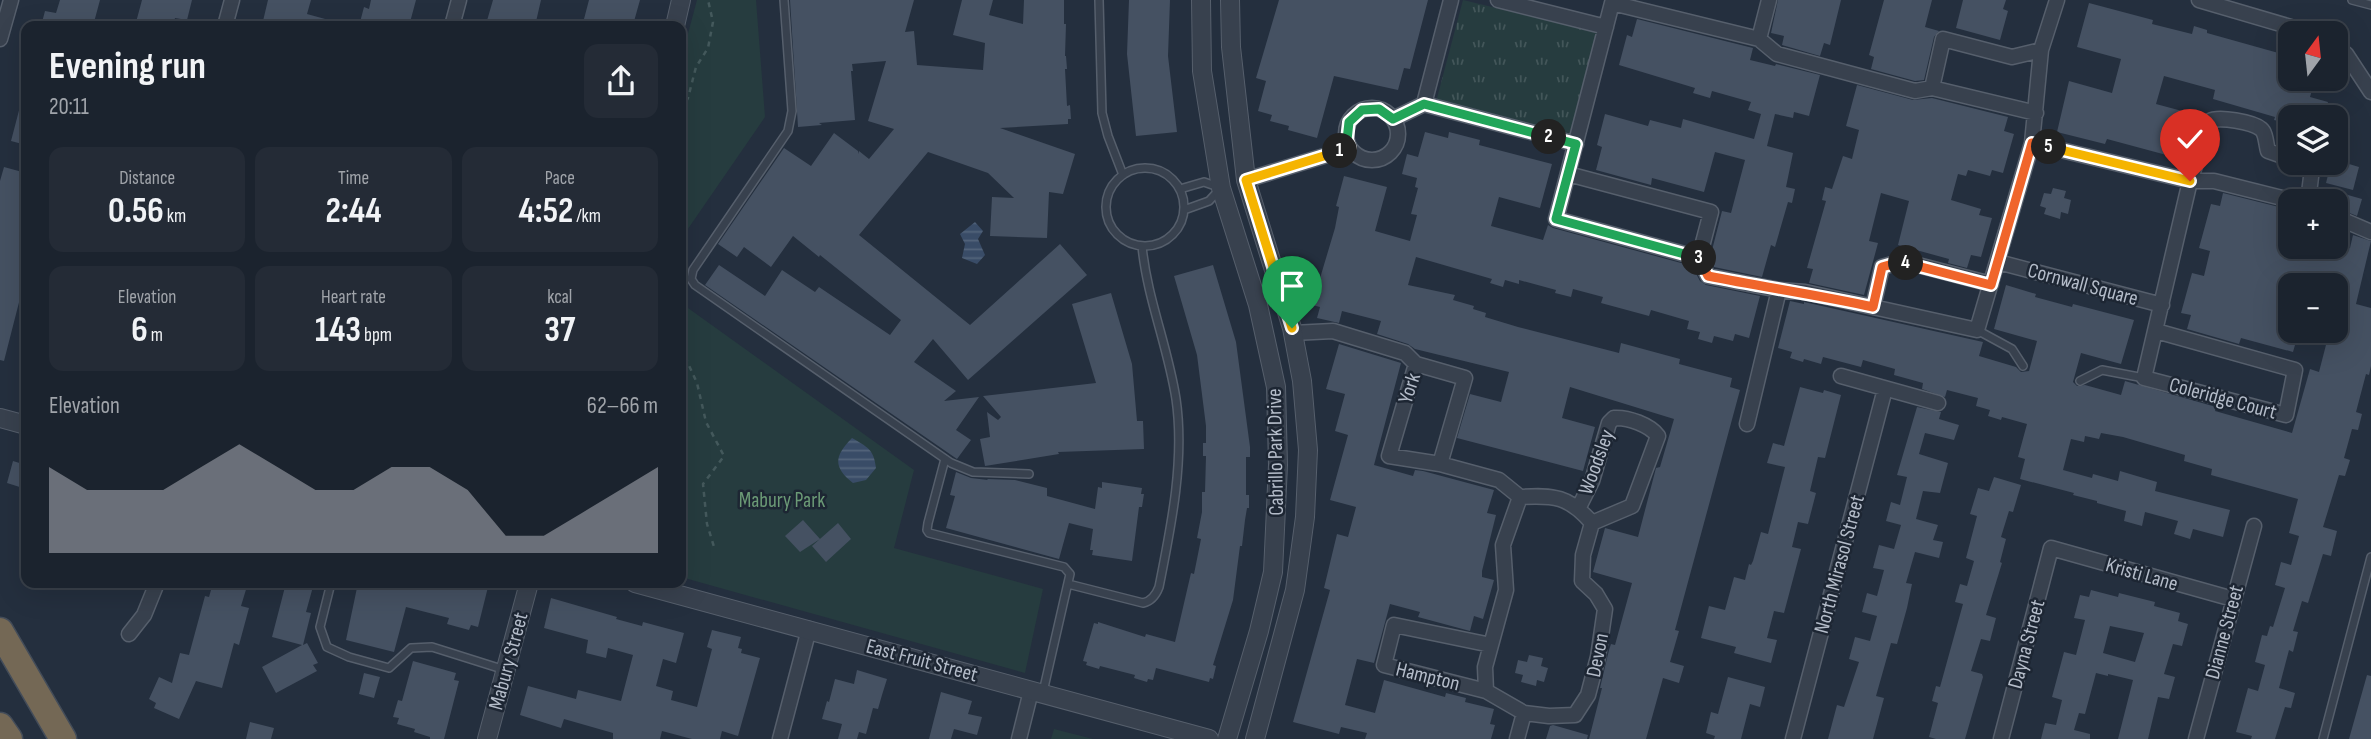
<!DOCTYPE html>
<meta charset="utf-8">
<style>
body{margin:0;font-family:"Sofia Sans Condensed",sans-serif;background:#242b36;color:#f1f3f6;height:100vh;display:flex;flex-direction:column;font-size:26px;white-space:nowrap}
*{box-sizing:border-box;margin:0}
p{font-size:23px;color:#a0a4aa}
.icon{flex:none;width:38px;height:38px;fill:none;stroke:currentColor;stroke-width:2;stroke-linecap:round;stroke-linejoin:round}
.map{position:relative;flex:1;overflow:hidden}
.drawer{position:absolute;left:21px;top:21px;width:665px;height:567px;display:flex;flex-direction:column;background:#1b232e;border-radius:14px;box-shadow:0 7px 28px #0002,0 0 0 2px #39404a}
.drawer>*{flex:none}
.needle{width:46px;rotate:15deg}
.fabs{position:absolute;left:2278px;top:21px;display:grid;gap:14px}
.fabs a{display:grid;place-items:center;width:70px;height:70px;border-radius:14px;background:#1b232e;box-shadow:0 7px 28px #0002,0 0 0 2px #39404a;font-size:35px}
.pin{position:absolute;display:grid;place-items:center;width:60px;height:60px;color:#fff;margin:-72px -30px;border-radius:50% 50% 50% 0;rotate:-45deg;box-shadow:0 0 7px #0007}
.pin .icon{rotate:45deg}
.km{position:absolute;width:35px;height:35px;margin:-18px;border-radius:50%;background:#222;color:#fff;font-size:19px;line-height:35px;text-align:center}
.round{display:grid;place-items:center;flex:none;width:74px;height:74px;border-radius:14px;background:#242b36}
.overview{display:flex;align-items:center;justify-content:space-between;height:119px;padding:0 28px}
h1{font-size:38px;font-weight:700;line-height:52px}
.figures{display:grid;grid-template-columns:repeat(3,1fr);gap:10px;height:119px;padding:7px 28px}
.figures div{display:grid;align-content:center;border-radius:14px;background:#242b36;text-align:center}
.figures b{font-size:35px;font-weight:700}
.figures small{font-size:19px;font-weight:400}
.figures p{font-size:19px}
.chart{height:196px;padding:14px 28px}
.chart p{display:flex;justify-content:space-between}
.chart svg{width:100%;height:126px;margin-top:7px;fill:#8c9099;opacity:.7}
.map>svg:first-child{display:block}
.grass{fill:url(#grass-tufts)}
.green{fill:#263c3f}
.water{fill:url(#water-rules)}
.building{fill:#455162;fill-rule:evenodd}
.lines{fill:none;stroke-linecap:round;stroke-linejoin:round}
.service-casing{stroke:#565f6c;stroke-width:10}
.minor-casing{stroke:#565f6c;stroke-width:17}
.tertiary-casing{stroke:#565f6c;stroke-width:20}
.motorway-casing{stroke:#434c59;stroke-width:29}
.path{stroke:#44595c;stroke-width:2.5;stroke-dasharray:5 5;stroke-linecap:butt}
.service{stroke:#38414e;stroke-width:7}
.minor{stroke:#38414e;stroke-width:14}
.tertiary{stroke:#38414e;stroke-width:18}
.motorway{stroke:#746855;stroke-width:26}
.split-1-casing{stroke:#fff;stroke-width:14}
.split-2-casing{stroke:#fff;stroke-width:14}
.split-3-casing{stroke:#fff;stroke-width:14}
.split-4-casing{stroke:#fff;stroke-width:14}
.split-5-casing{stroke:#fff;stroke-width:14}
.split-6-casing{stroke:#fff;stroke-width:14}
.split-1{stroke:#f5b400;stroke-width:9}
.split-2{stroke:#22a559;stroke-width:9}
.split-3{stroke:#22a559;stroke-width:9}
.split-4{stroke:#f0652b;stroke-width:9}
.split-5{stroke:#f0652b;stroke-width:9}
.split-6{stroke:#f5b400;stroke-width:9}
.labels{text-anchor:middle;stroke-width:5;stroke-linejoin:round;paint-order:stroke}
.street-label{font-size:21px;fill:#b4bcc9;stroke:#1d2633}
.park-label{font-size:21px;fill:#6b9a76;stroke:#1d2633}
</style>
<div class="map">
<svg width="2371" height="739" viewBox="0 0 2371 739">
<defs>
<pattern id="grass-tufts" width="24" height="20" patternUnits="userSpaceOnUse" patternTransform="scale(1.75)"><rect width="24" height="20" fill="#263c3f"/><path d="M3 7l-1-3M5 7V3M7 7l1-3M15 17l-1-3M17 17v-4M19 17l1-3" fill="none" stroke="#435659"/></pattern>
<pattern id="water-rules" width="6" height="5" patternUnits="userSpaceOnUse" patternTransform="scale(1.75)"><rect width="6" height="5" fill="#394c67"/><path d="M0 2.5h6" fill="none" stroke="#53647b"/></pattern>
</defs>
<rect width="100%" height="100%" fill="#242f3e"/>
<path class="grass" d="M1463,0l137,33 -28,105 -136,-36z"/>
<path class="green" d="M697,0h59l9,117 -84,122v-179z
M681,303l233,167 -20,78 149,41 -18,84 -344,-96z
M1054,729l39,10h-42z"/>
<path class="water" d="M975,222l8,9 -5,8 7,16 -8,9 -15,-6 3,-14 -5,-10z
M852,438c15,9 22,11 24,30l-10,12 -13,3c-21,-17 -18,-27 -1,-45z"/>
<path class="building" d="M60,0h40l-7,26h-52l4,-15 11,2z
M142,0h50l-5,20 -12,-2 -2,8h-38z
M268,0h43l-4,14 29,8v4h-53l-20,-5z
M371,0h45l-7,26h-50l5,-19 5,2z
M493,0h48l-6,26 -49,-2z
M589,0h51l-7,25 -11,-3 -1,4h-31l2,-5 -8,-2z
M790,0h124l-9,32 9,-1 3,34 66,5 2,-27 -32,-8 9,-35h31l-4,15 34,9 1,-24h40v24h2l-1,32h1l1,13h-2l2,37 3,-1 1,14h-3v5l-68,4 75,26 -12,40 -14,-2 -2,46 -57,-2 2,-39 22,1 -26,-25 -60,-21 -69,83 111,90 90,-81 27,31 -119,105 -35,-41 -19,23 42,29 -12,10 35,-4 -23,33 15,10 -14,19 -252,-174 14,-20 46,31 17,-26 33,22 4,-5 71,48 11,-15 -81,-65 -1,2 -26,-21 -22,31 -27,-20 -7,10 -19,-13 66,-96 27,18 23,-33 24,18v3l1,-3 10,8 25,-30 -26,-8 18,-60 -34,3 1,7h-2l4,49 -36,3 3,2 -24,2z
M1129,0h41l-2,56 9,76 -41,4 -9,-82z
M1279,0h149l-18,69 -6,-1 -6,22 -64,-14 -17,62 -29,-8 1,-4 -19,-5 2,-6 -14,-4 8,-30 -10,-3z
M1778,0h63l-11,45 -6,-2 -4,13 -38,-11 2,-9 -13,-3z
M1884,0h48l-7,27 14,4 -5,6 -10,43 -9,1 -44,-12 3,-12 -5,-2z
M1963,0h43l-3,9 5,2 -8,29 -44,-12z
M2089,3l64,17 -1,4 40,10 2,-8 13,4v3l75,21 -1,6 3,1 -5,17 22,6 -1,3 12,3 -2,7 18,5 -4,15h-33v7l-17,-4 1,-3 -62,-18 2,-9 -51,-14 -8,28 41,11 -12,45 -78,-21 -2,5 -48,-12 12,-51 43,12 9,-34 -44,-12z
M1637,19l116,29 -3,12 25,6 1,-2 44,11 -11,41 -15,-4 -1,6 -18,-4 -8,32 26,7 -7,34 9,2 -3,14 -4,-1 -13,45 -4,-2 -9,32 -48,-10 -4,-9 12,-47 9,2 14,-53 -30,-8 -11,40 -52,-14 -1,7 -55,-15 6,-23 -5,-2 8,-31 43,12 2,-6 31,8 2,-9 71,20 7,-25 -13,-4 3,-8 -39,-11 -2,7 -17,-5 2,-5 -76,-23 8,-30 5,2z
M1857,85l56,15 19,-2 76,19 -4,14 10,3 -11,39 -11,-3 -2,6 -22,-6 -2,6 -8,-2 -7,26 30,9 -2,6 13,3 -11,39 -10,-2 -4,13 -19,-5 1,-4 -51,-14 11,-44 -28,-8 -12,48 9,2 -14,52 -55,-12 4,-14 -6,-1 19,-67 -4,-1 3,-13 7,2 11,-33 9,3 7,-29 -13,-4z
M22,99l4,1v45l-15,-4z
M1425,132l23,6 1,-6 31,8 -1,5 73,19 -12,44 -41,-11 -8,29 52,14 5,-15 5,3 139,38 8,15 6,4 54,11 -11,42 -14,-4 -2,7 -19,-5 -2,7 -14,-4 2,-7 -13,-3 2,-8 -38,-11 -2,6 -48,-13 2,-6 -30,-8 -2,8 -16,-4 1,-3 -37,-10v4l-14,-4 -2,7 -13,-4 2,-4 -76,-22 -8,28 47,10 -2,5 21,6 -1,3 13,4 -1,4 33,10 101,26 2,-10 59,16 -1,5 53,14 -2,9 10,3 -65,240 4,1 -9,31 14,4 -5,17 -16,-5 -17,61h-57l13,-51h-2l9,-38 2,-6 4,1 17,-62 -39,-11 12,-44 33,9 18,-69 4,-1 14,-48 -104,-32 -8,31 33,9 -12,44 -126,-33 13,-44 31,8 8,-30 -94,-23 -7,-5 -31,-10 4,-13 -39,-10 -3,12 -22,-5 3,-11 -8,-2 23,-77 4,-21 -3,-1 8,-30 43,11 -12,44 35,10 7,-26 -6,-1 7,-26 -3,-1 2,-9 -15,-4 5,-20 11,3z
M2336,160l23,7 -6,23 -27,-7 5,-20h5z
M4,167l22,6v102l-22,86 -4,-1v-179z
M2053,188l13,3 -2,7 7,2 -3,14 -7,-2 -1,7 -16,-5 2,-6 -6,-2 4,-13 7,1z
M2223,193l68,17v37l59,1 3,-13 18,6 -15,63 15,4v58l-2,9 -3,-1 -10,38 6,2 -4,16 -6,-1 -8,29 6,2 -5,16 -6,-1 -16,52 14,4 -6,25 -8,-2 -15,49 -6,-2 -9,30 5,1 -5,20 -4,-2 -10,38 16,5 -4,15 -6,-1 -10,32h-24l1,-3 -16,-4 12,-44 10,3 7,-26 -10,-3 7,-27 5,1 3,-10 3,1 12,-39 -10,-3 6,-23 10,3 8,-29 -10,-3 9,-34 -87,-24 1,-6 -28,-8 1,-6 -62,-18 -22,-4 -2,6 -14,-3 -1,6 -13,-3 -8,31 29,8 1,-4 25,7 2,-10 37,11 -2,9 75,19 -7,27 -30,-8 -3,10 -16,-5 4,-13 -33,-9 -3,14 -18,-5 2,-10 -29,-8v-2l-24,-6 1,-2 -54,-14 5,-20 -7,-2 9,-33 -25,-7 -1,3 -13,-4 2,-6 -14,-4 2,-8 -31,-8 -2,7 -23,-8 1,-6 -29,-8 1,-6 -32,-9 -2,7 -38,-10 -2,7 -17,-5 -1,3 -13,-4 2,-6 -14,-4 12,-47 14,3v-2l179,40 -4,14 37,11 5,5 8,-1 8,-30 -43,-12 12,-44 30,9 -1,3 37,10 1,-3 61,16 -13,44 -40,-11 -8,29 4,4 8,-1 36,10 4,-14 91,26 -1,4 77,22 18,-64 9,3 8,-31 9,2v-58h-45v46h8l-6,21 -52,-14 -2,6 -52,-15 4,-14 -10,-2 11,-40 12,3 6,-25 -11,-3 12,-44 9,2z
M2341,193l21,6 -5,17 -20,-8z
M1213,265l23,77 14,105v10h-4v38h3v13h-2l-2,12 -3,26h-2l-7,54 -20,65 3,1 -3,13 -3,-1 -1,4 -53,-14 -3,12 -5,-1 -1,3 -13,-4 1,-3 -35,-9 -1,3 -13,-4 1,-3 -4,-1 11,-38 4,1v-2l47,15 1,-3 29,8 16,-69 3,1 7,-35 -4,-1 5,-26v-20h3l1,-36h-3v-13h3v-17l-9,-71 -23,-79z
M1111,293l21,71 5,57h6l1,28 -86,3 1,2 -74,12 -5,-27 10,-2 -3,-25 11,8 3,-3 -18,-21 113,-13 -24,-79z
M1339,344l62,19 -27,102 39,11 2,-6 8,1 71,19 -7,23 9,2 -14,56v6l12,3 -11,39 -9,-3 -4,15 -52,-14 2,-5 -30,-8 -16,59 -17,-4 -12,46 30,8 9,-33 61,17 1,-4 20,5 -1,4 29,7 -4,15 5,1 -4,14h-126l2,-6 -26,-6 -2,7 -46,-12 37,-132 -6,-2 13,-54 11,3 8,-30 -26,-7 18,-65 -13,-4 10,-37 -19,-5z
M1800,387l23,6 1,-3 17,5 -16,63 -7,-1 -8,34 6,2 -8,31 -10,-2 -6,25 9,2 -17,64 -10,-2 -7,27 10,2 -6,23 -37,-10 2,-6 -35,-9 8,-32 16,4 9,-33 11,3 4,-16 2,1 2,-4 8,-29 7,2 17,-67 -18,-4 6,-20 11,3z
M1917,407l24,5 -2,7 20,6 -5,15 -29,-7 -6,21 29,9 -8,30 -17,-2 -7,28 22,6 -5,15 10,2 -4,16 -24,-6 -9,31 6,1 -5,24 -10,36 -6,-1 -15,53 8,2 -11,41h-45l9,-34 7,2 15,-45 -10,-3 6,-22 15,4 7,-25 -15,-4 5,-19 10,3 7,-26 -11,-2 6,-23 15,4 7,-24 -15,-4 5,-19 9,3 7,-28 -10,-2z
M13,461l13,4v24l-19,-6z
M956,472l15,6 17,2 -1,-1 28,1 32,8v8l48,13 3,-22 4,1v-6l40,6 -1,6h3l-2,13h-3l-7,54 -40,-6 1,-5h-3l3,-21 -24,-6 -10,36 -113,-31 9,-32 -5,-1z
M1994,477l27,8 -8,27 -4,-1 -8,26 5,2 -6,23 2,1 -16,52 10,3 -6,23 -9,-2 -10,32 11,3 1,3 -18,62h-29l-7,-2 9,-34 -6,-2 4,-15 4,1 23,-83 -8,-2 5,-18 7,2 7,-25 -8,-3 11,-42 -7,-2 8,-26 11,3z
M803,520l17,19 -20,13 -15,-16z
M838,523l13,16 -25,23 -14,-16z
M213,583h35l-7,23 8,2 -10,37 -5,-2 -12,45 -26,-7 -17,38 -25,-11 2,-5 -7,-4 10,-22 13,6 8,-30 9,2 16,-59 4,1z
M286,583h28l-8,29 5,1 -8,32 4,-2 11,20 -5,2 4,6 -41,22 -14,-26 40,-22 -30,-8z
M358,583h131l-11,44 -7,-2 -2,5 -22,-6 2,-6 -43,-11 -12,45 -48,-12z
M2091,590l27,7 1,-4 36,9 -1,4 26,7 -2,8 10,3 -6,22 -9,-2 -9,30 11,3 -6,22 -11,-2 -10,42h-30l15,-59 -25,-6v2l-12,-3 -11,41 -6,-1 -5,17 16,4v5h-49l4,-16 11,2 6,-25 -10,-3 12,-45 12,3 9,-35 -11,-2 6,-23 9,2zM2110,626l34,7 -9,29 -32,-9z
M551,598l66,19 -1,2 26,7 1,-4 41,11 -8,30 -13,-4 -7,27 17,5 -2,9 26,7 15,-58 -5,-2 5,-17 29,7 -3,11 4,1 -1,4 19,5 -22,78 -16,-5 -2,8h-28l-30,-8 -2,8h-47v-6l-49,-14 -3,9 -41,-13 8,-29 48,13 2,-9 43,11 12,-46 -25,-7 -2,10 -20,-5 2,-13 -44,-12z
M1529,655l14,3 -2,8 7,2 -4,14 -7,-2 -1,6 -15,-4 2,-7 -8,-2 3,-13 9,2z
M413,661l43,12 -2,7 5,1 -15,58h-14v-2l-16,-5 1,-3 -18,-5 2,-6 -6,-1 5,-17 4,1z
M857,670l30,9 -5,16 -4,14 -5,-1 -7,26 -7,-2 -2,7h-19l4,-15 -20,-5 5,-18 2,1 6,-23 19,5z
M364,673l16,4 -6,21 -15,-4z
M2367,675l4,1v63h-22z
M1728,677l37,10 -5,20 -10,-3 -9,35h-27l1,-3 -9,-3 5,-21 7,2z
M941,692l31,9 -4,13 14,3 -5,18 -23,-6 -3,10h-22z
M250,722l24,6 -3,11h-25z
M1553,725l35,10 -1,4h-41l4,-13z"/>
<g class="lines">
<g class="service-casing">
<path id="service" d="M784,0l8,111 -4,20 -95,139 -2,9 4,6 256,178 22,9 56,2
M1099,0l3,113 6,23 15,39
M2352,0l19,5
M1106 207a39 39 0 1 1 78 0a39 39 0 1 1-78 0Z
M1180,189l24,-7 17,6 -12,13 -25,9
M1977,330l35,19 11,17
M2080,381l22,-11 42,8
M945,459l-17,64 -1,7 2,3 135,34 6,7 -27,118
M331,583l-11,44 7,20 22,10 40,11 22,-20 21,-1 73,23
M1068,584l75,19c9,-2 13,-8 16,-16 12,-60 26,-127 17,-188 -8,-52 -29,-101 -34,-153
M2323,739l48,-182"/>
</g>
<g class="minor-casing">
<path id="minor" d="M1498,0l108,27
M1613,0l-1,3 147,36 18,15 138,37 17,-3
M2199,0l112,33
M1612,3l-56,216 143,39
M225,26l7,-26
M452,26l7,-26
M0,39l11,-39
M1759,39l10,-39
M2336,48l10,6 25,38
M1424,104l27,-104
M1346 134a26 26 0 1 1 52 0a26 26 0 1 1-52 0Z
M2036,113l-104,-25 11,-49 69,18 29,-7
M1393,119l31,-15 152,40
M2032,143l158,38h24l80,20
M2301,163l11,6 -4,32
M1568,174l143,38 -12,46
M1246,180l104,-32
M2336,217l35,15
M1699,258l9,18 71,14 26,2 172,38 55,-187 9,-93 16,-50
M1998,262l164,43
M1873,307l9,-40 14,-4h14l81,21
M2156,331l139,39 -9,45 -142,-37 46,-197 20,-60c8,-5 43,1 51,8 5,4 5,15 7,22l23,8
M1293,333l40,-2 72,22 11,11
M1841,376l97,27
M1747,424l32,-134
M1440,464l25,-86 -49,-14 -27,92 51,8 59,16 21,17c34,-2 49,-1 72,26
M1520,497l-17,48 3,45 -21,77 1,24 38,22 25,3 26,-1 13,-20 10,-38 7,-48 -9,-15 -14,-13 1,-26 9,-32
M1579,507l13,-26 17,-58 5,-5c14,-1 36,7 44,18l-26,70 -40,17
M129,634l15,-19 13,-32
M1486,691l-102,-26 10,-40 97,20
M780,739l29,-110
M1019,739l12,-48
M1517,739l7,-26
M1793,739l92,-350
M2001,739l50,-191 182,51
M2196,739l58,-213"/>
</g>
<g class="tertiary-casing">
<path id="tertiary" d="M1201,0l1,71 19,117 37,117 18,82 2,78 -5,107 -14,59 -32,108
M1230,0l1,47 15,133 46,148 10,53 6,69 -3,67 -10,73 -40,149
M675,26l6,-26
M0,418l26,7
M635,583l574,156
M487,739l42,-156"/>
</g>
<g class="motorway-casing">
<path id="motorway" d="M0,631l63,108
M0,726l9,13"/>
</g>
<path class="path" d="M681,110l7,-12 8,-31 12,-19 5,-26 -5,-22
M681,348l16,35 9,39 18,34 -21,28 4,40 8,26"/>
<use href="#service" class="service"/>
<use href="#minor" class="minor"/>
<use href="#tertiary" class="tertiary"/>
<use href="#motorway" class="motorway"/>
</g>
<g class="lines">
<g class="split-1-casing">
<path id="split-1" d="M1292,328l-46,-148 94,-29"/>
</g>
<g class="split-2-casing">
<path id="split-2" d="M1340,151l10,-3 -3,-8 2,-18 13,-12 17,-1 14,10 31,-15 125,33"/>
</g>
<g class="split-3-casing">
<path id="split-3" d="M1549,137l27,7 -20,75 143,39"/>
</g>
<g class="split-4-casing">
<path id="split-4" d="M1699,258l9,18c55,11 110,19 165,31l9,-40 14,-4h10"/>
</g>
<g class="split-5-casing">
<path id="split-5" d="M1906,263l85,22 41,-142 17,4"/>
</g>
<g class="split-6-casing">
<path id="split-6" d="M2049,147l141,34"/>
</g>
<use href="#split-1" class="split-1"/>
<use href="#split-2" class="split-2"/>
<use href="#split-3" class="split-3"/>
<use href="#split-4" class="split-4"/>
<use href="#split-5" class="split-5"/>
<use href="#split-6" class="split-6"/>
</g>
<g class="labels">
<g class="street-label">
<text transform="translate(2083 284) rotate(15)" y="7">Cornwall Square</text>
<text transform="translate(1409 388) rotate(-72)" y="7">York</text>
<text transform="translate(2223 398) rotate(15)" y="7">Coleridge Court</text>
<text transform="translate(1275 452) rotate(-91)" y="7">Cabrillo Park Drive</text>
<text transform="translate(1596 462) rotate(-70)" y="7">Woodsley</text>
<text transform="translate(1839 564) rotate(-75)" y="7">North Mirasol Street</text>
<text transform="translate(2142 574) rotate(16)" y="7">Kristi Lane</text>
<text transform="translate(2224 632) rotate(-75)" y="7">Dianne Street</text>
<text transform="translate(2026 644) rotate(-75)" y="7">Dayna Street</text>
<text transform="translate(1597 655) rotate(-79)" y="7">Devon</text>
<text transform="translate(922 660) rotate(15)" y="7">East Fruit Street</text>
<text transform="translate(508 661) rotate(-75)" y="7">Mabury Street</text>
<text transform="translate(1428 676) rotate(14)" y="7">Hampton</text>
</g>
<g class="park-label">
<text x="782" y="507">Mabury Park</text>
</g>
</g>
</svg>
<div class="fabs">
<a><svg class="needle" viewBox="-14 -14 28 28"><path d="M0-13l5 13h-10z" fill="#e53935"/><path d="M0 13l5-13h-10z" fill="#a0a4aa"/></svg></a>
<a><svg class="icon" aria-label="layers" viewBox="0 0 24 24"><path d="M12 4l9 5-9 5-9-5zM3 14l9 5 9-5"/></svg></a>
<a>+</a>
<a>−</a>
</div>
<div class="pin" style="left:1292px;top:328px;background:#1e9e55"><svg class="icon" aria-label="arrive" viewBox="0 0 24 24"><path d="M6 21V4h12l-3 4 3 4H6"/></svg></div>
<div class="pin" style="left:2190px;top:181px;background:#d93025"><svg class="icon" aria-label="check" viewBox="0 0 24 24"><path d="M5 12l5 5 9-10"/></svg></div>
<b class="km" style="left:1340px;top:151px">1</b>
<b class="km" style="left:1549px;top:137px">2</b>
<b class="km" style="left:1699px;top:258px">3</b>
<b class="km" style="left:1906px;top:263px">4</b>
<b class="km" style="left:2049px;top:147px">5</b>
<section class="drawer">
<div class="overview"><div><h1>Evening run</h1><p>20:11</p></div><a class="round"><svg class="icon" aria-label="share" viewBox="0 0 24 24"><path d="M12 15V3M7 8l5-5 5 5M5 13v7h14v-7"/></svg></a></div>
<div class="figures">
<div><p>Distance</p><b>0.56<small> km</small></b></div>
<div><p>Time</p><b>2:44</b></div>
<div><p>Pace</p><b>4:52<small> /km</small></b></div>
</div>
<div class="figures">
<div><p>Elevation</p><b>6<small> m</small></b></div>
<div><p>Heart rate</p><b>143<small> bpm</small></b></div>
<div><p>kcal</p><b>37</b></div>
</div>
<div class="chart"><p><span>Elevation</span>62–66 m</p>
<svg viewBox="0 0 160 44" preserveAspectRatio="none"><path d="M0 44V14L10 22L20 22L30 22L40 14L50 6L60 14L70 22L80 22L90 14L100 14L110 22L120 38L130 38L140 30L150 22L160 14V44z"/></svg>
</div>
</section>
</div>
